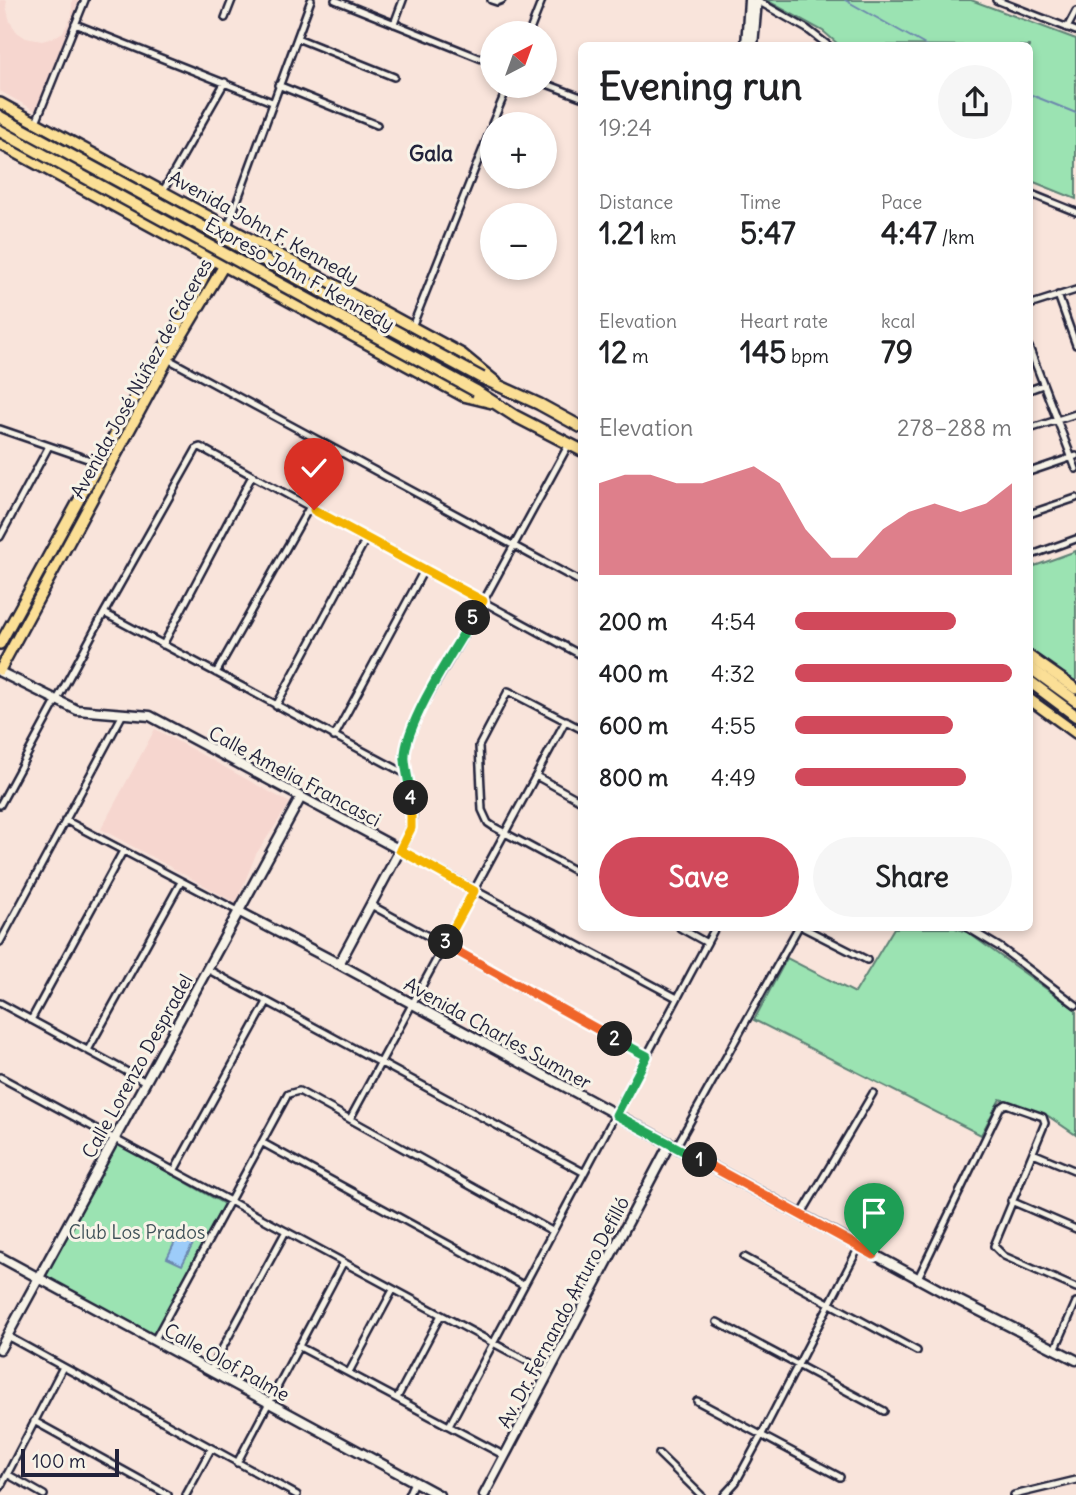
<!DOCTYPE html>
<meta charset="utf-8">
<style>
body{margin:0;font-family:Delius,sans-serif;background:#f6f6f6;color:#202124;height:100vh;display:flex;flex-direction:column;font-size:26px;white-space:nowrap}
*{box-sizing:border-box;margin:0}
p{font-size:23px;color:#757577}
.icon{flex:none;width:38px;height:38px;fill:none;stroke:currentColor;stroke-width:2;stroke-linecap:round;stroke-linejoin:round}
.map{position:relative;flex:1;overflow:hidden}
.panel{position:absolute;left:578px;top:42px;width:455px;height:889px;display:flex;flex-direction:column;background:#fff;border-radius:10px;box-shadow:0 4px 10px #0003}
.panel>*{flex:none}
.needle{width:46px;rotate:41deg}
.controls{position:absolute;left:480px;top:21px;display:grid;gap:14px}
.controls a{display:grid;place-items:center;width:77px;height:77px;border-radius:50%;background:#fff;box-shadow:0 4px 10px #0003;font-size:35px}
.scale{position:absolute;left:21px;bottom:18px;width:98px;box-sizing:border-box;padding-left:7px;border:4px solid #22223b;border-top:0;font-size:19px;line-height:24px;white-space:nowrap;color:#22223b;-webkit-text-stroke:5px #f7f3e8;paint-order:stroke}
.pin{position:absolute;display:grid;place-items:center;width:60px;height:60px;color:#fff;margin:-72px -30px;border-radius:50% 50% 50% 0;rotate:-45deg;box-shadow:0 0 7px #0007}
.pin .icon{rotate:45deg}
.km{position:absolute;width:35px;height:35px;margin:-18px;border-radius:50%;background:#222;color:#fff;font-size:19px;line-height:35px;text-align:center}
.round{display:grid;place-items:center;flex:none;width:74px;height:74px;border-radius:37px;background:#f6f6f6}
.summary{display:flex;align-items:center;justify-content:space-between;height:119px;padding:0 21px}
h1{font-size:38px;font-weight:700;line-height:52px}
.metrics{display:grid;grid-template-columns:repeat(3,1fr);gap:10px;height:119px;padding:7px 21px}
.metrics div{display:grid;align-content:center}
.metrics b{font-size:30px;font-weight:700}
.metrics small{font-size:19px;font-weight:400}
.metrics p{font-size:19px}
.chart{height:196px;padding:14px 21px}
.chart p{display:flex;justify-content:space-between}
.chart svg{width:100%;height:126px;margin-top:7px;fill:#d1495b;opacity:.7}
.action{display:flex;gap:14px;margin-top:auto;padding:14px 21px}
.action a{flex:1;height:80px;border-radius:42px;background:#d1495b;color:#fff;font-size:28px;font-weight:700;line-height:80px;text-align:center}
.action a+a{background:#f6f6f6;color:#202124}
ul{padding:0 21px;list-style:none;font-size:23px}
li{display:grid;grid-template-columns:112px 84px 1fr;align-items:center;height:52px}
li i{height:18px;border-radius:9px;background:#d1495b}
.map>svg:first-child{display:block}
.built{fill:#f6d6cf}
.green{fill:#9be3b2;stroke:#5e8276;stroke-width:2}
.water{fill:#9dccf9;stroke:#6c88ad;stroke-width:2}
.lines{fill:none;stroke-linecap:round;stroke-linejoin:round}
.stream{stroke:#6c88ad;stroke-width:2}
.street-casing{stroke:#22223b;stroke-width:10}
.secondary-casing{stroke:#22223b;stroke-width:13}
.primary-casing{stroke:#22223b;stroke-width:14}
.highway-casing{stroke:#22223b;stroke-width:15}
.street{stroke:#f7f3e8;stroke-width:5}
.secondary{stroke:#f7f3e8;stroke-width:8}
.primary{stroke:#fbdf96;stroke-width:9}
.highway{stroke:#fbdf96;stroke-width:10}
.highway-bridge-casing{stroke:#22223b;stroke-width:15;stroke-linecap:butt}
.highway-bridge{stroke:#fbdf96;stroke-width:10}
.split-1-casing{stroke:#fff;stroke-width:14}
.split-2-casing{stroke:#fff;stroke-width:14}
.split-3-casing{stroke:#fff;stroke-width:14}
.split-4-casing{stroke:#fff;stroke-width:14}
.split-5-casing{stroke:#fff;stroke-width:14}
.split-6-casing{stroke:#fff;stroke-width:14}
.split-1{stroke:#f0652b;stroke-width:9}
.split-2{stroke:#22a559;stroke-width:9}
.split-3{stroke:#f0652b;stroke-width:9}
.split-4{stroke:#f5b400;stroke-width:9}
.split-5{stroke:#22a559;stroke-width:9}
.split-6{stroke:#f5b400;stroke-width:9}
.labels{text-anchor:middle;stroke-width:6;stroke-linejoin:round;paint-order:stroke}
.street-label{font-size:19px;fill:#22223b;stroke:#f7f3e8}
.park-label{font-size:19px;fill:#405259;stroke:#f7f3e8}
.neighbourhood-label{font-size:21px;font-weight:bold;fill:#22223b;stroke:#f7f3e8}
</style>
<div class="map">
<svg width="1076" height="1495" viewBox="0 0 1076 1495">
<rect width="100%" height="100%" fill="#f9e4db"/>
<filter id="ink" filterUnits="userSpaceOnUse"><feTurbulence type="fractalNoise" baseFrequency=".0143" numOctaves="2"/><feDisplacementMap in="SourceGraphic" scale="14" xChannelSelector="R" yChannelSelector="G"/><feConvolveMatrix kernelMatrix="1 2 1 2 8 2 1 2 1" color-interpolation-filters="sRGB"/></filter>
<g filter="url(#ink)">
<path class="built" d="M0,0h7l-1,6 4,16 7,10 9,6 16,3 11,-3 10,-6 9,-16v-16h7l-43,111 -36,-20z
M155,729l135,74 -34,51 -20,49 -135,-74z"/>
<path class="green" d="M766,0h205l105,39v160l-47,-19v-134l-190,-1 -16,-14z
M1076,551v132l-47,-32v-83z
M894,928h61l12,4 109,78v125l-28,-19 -48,-17 -19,36 -227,-115 33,-62 68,35z
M113,1141l111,63 -71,133 -110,-61z"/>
<path class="water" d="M178,1236l15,8 -11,21 -15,-7z"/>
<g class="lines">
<path class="stream" d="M845,0l82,46
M1029,94l47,19"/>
<g class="street-casing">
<path id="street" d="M335,0l157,63
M491,0l6,2 5,-2
M996,0l80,31
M758,1l49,28 22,17
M225,18l7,-18
M75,24l197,78
M394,24l9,-24
M1067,28l9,-17
M529,33l13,-33
M297,38l97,39
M544,83l37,14
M278,85l99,40
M36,122l49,-122
M492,124l16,-38
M163,191l62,-109
M1029,193l47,19
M228,226l83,-226
M1058,295l18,50
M1029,305l47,-15
M412,327l80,-201
M1029,347l47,122
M168,359l413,223
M1029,390l14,-5
M0,429l99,34
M1029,429l47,-15
M569,444l-86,158 -64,110 -12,31 -3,16 9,54 -2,15 -11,22 277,148
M1029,472l47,-16
M1029,514l47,-16
M0,537l49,-91
M1029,556l47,-17
M104,613l304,162
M163,645l89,-169
M216,673l93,-165
M276,706l90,-167
M581,729l-73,-38 -29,55 3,64 6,13 6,4 87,47
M334,737l90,-167
M536,776l45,25
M0,805l104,-192 93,-165 3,-1 381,208
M65,820l173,91
M371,905l276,151
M680,928l27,15
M804,928l63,32
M968,928l33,20 75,57
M0,942l123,-228
M207,969l376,203
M0,1003l146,79
M31,1020l92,-169
M88,1050l93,-168
M0,1077l549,296
M350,1119l216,-399
M263,1143l260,142
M676,1147l122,-219
M1033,1153l43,18
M174,1171l93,-169
M1011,1201l65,28
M801,1215l72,-122
M744,1257l173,94
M918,1278l82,-170 6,-4 37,13 2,6 -51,123 10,10 72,32
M717,1322l167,89
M7,1336l290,159
M154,1341l134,-247 11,-3 253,140
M298,1346l207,110
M1055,1350l21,-48
M210,1371l76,-140
M349,1372l44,-82
M397,1398l44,-83
M697,1401l143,76
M34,1421l134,74
M449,1426l266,-498
M659,1454l42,41
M237,1463l106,-200
M7,1474l37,21
M0,1488l63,-121
M186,1495l25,-46
M408,1495l6,-13
M724,1495l12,-13 25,-46 98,-189
M1014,1495l62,-15"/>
</g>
<g class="secondary-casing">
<path id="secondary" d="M746,46l3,-46
M753,46l4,-46
M0,672l77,38 73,6 250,134 -61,114
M238,911l101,53 619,336 118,60
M0,1257l439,238
M0,1349l301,-552
M484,1495l186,-352"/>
</g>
<g class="primary-casing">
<path id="primary" d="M0,103l462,251 34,28
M0,144l463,252 29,7
M0,644l150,-274 43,-71 31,-65
M1029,656l47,33
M0,670l168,-311 64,-107 2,-11 -6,-15
M1029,699l47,34"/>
</g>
<g class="highway-casing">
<path id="highway" d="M482,378l57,26 42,23
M476,391l39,25 66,34
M1029,667l47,34
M1029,681l47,35"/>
</g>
<use href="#street" class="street"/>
<use href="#secondary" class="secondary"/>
<use href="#primary" class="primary"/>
<use href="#highway" class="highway"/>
<g class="highway-bridge-casing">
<path id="highway-bridge" d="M0,117l482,261
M0,131l476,260"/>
</g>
<use href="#highway-bridge" class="highway-bridge"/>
</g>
</g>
<g class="lines" filter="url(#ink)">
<g class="split-1-casing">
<path id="split-1" d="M700,1160l174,95"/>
</g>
<g class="split-2-casing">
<path id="split-2" d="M615,1039l32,17 -31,59 84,45"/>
</g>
<g class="split-3-casing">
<path id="split-3" d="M446,942l-2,2 171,95"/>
</g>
<g class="split-4-casing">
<path id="split-4" d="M411,798v30l-11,22 74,41 -28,51"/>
</g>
<g class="split-5-casing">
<path id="split-5" d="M411,798c-1,-12 -5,-25 -6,-38 -3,-32 50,-112 68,-142"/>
</g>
<g class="split-6-casing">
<path id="split-6" d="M314,510l169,91 -10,17"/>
</g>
<use href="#split-1" class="split-1"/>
<use href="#split-2" class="split-2"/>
<use href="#split-3" class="split-3"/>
<use href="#split-4" class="split-4"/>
<use href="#split-5" class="split-5"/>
<use href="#split-6" class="split-6"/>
</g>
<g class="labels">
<g class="street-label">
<text transform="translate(264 227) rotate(29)" y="7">Avenida John F. Kennedy</text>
<text transform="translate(300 274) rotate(29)" y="7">Expreso John F. Kennedy</text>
<text transform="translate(141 378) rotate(-61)" y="7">Avenida José Núñez de Cáceres</text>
<text transform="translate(295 776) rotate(28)" y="7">Calle Amelia Francasci</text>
<text transform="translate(498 1033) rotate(29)" y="7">Avenida Charles Sumner</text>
<text transform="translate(137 1066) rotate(-61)" y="7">Calle Lorenzo Despradel</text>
<text transform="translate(563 1312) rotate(-62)" y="7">Av. Dr. Fernando Arturo Defilló</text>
<text transform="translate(227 1362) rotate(29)" y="7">Calle Olof Palme</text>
</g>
<g class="park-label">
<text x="137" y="1239">Club Los Prados</text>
</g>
<g class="neighbourhood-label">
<text x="431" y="161">Gala</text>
</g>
</g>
</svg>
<div class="controls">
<a><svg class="needle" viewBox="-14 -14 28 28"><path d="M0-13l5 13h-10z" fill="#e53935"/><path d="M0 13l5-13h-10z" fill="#757577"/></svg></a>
<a>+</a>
<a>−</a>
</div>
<div class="scale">100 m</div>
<div class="pin" style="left:874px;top:1255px;background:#1e9e55"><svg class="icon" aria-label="arrive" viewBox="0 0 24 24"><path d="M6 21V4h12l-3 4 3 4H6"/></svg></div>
<div class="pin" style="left:314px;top:510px;background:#d93025"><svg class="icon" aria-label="check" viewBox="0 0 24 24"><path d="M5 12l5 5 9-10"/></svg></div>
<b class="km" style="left:700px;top:1160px">1</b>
<b class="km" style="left:615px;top:1039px">2</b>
<b class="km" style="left:446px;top:942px">3</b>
<b class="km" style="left:411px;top:798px">4</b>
<b class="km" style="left:473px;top:618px">5</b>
<section class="panel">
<div class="summary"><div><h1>Evening run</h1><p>19:24</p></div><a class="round"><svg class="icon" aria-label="share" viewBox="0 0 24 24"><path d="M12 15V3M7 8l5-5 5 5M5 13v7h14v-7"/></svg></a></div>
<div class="metrics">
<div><p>Distance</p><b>1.21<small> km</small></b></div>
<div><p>Time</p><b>5:47</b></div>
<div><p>Pace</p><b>4:47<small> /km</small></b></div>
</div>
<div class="metrics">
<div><p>Elevation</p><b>12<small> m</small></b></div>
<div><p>Heart rate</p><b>145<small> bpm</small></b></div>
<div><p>kcal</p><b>79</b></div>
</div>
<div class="chart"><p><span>Elevation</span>278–288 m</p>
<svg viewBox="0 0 160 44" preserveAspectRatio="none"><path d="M0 44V12L10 9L20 9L30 12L40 12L50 9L60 6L70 12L80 28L90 38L100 38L110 28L120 22L130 19L140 22L150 19L160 12V44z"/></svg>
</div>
<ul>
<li><b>200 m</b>4:54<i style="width:74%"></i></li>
<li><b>400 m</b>4:32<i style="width:100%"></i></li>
<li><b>600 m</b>4:55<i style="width:73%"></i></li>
<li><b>800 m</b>4:49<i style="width:79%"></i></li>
</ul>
<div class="action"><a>Save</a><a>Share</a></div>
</section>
</div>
